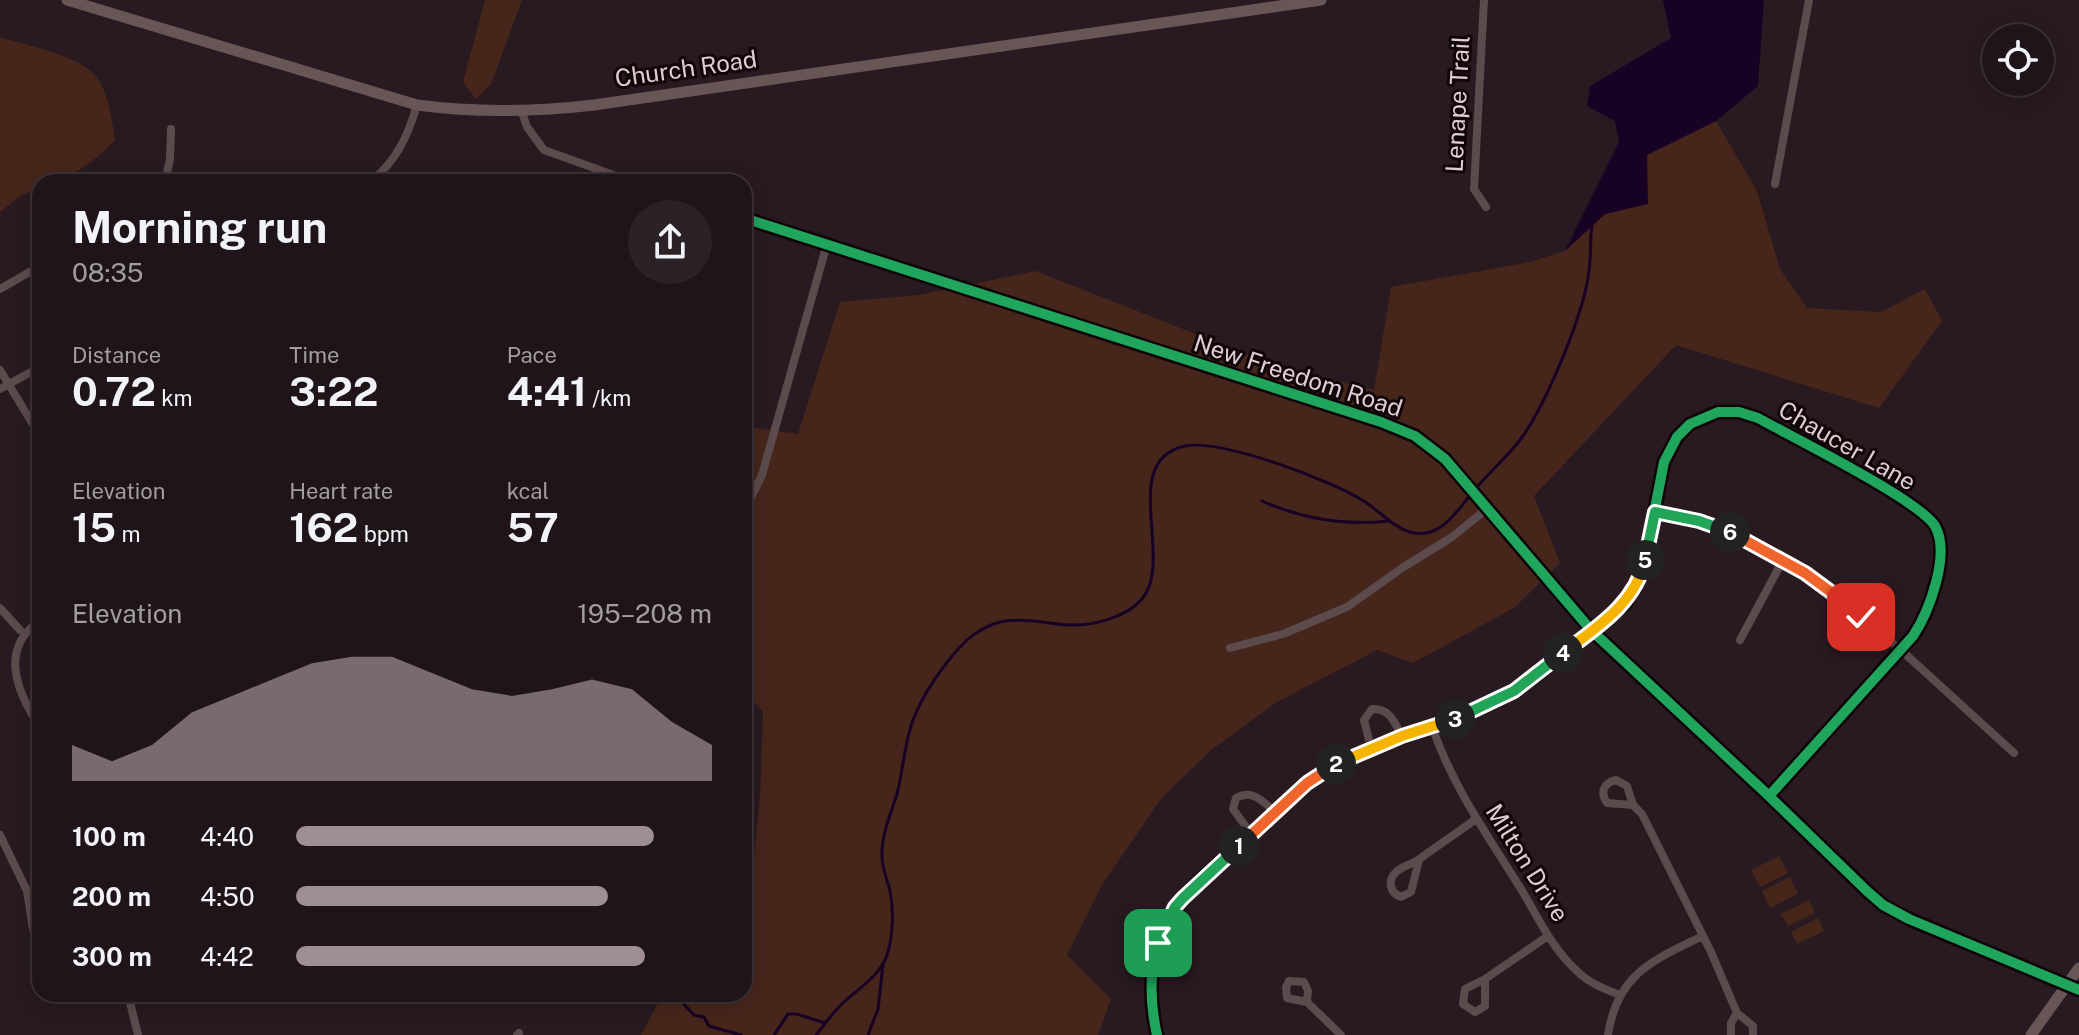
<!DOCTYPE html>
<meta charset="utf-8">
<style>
body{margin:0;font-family:"Public Sans",sans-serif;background:#2c2126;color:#f1f3f6;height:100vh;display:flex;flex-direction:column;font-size:30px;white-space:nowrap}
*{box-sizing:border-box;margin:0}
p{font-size:26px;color:#a19ea2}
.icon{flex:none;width:44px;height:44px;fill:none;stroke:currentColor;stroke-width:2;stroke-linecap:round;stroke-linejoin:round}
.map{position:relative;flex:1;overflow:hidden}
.drawer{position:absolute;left:32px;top:174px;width:720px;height:828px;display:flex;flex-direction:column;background:#1f1419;border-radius:24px;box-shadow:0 4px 20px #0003,0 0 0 2px #3c3338}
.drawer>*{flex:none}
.controls{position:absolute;left:1982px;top:24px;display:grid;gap:16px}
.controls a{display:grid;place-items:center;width:72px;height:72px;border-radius:50%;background:#1f1419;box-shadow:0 4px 20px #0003,0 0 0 2px #3c3338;font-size:40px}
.pin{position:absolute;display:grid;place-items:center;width:68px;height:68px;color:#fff;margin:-34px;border-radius:16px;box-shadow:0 4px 12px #0006}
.km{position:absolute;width:40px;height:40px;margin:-20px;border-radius:50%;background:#222;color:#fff;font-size:22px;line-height:40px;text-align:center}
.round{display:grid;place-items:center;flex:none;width:84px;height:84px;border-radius:42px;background:#2c2126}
.summary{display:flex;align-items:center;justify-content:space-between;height:136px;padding:0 40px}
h1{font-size:44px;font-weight:700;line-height:60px}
.figures{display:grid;grid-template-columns:repeat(3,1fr);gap:12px;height:136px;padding:8px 40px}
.figures div{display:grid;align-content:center}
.figures b{font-size:40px;font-weight:700}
.figures small{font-size:22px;font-weight:400}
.figures p{font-size:22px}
.chart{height:224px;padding:16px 40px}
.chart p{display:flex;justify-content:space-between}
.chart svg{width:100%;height:144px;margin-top:8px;fill:#a08e95;opacity:.7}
ul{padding:0 40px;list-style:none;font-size:26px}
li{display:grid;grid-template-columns:128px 96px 1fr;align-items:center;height:60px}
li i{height:20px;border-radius:10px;background:#a08e95}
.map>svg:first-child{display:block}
.green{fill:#46261b}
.water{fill:#170226}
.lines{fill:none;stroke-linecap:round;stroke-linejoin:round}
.stream{stroke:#170226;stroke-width:3}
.street{stroke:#5b4b4d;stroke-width:8}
.secondary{stroke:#685657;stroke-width:11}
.cycleway-casing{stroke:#100509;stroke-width:15}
.cycleway{stroke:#20a55d;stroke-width:10}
.split-1-casing{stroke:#fff;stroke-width:16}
.split-2-casing{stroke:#fff;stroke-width:16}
.split-3-casing{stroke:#fff;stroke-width:16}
.split-4-casing{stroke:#fff;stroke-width:16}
.split-5-casing{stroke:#fff;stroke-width:16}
.split-6-casing{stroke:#fff;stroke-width:16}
.split-7-casing{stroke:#fff;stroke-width:16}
.split-8-casing{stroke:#fff;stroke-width:16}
.split-1{stroke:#22a559;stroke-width:10}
.split-2{stroke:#f0652b;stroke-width:10}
.split-3{stroke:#f5b400;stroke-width:10}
.split-4{stroke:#22a559;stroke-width:10}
.split-5{stroke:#f5b400;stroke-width:10}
.split-6{stroke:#22a559;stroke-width:10}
.split-7{stroke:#f0652b;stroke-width:10}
.split-8{stroke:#f5b400;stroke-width:10}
.labels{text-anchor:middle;stroke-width:6;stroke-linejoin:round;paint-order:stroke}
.street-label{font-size:24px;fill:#e0ccd3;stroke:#100509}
</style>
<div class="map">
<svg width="2079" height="1035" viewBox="0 0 2079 1035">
<rect width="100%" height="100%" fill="#291a21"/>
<path class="green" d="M485,0h37l-31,84 -15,15 -13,-17z
M0,37c26,8 83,19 98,42 11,17 14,42 17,61 -19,20 -45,42 -75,42v5l-21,10 -19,15z
M1716,121l41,70 23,78 27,39 74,4 44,-23 17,32 -63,87 -203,-63 -142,151 26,67 -46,45 -101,55 -36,-13 -100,52 -66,48 -51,50 -58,85 -35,70 44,44 -13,36h-457l22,-41h81v-103l7,-3 9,-94 3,-82 -19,-21v-265l54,8 42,-132 79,-7 117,-24 233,92 105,27 17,-103 139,-25 35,-11 40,-37 42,-10v-49z
M1779,856l9,17 -28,14 -9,-17z
M1790,877l8,17 -28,14 -8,-17z
M1809,900l6,13 -27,13 -7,-12z
M1818,918l6,13 -27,13 -6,-12z"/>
<path class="water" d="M1663,0h101l-6,86 -42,35 -69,34 1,49 -43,10 -40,37 54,-109 -4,-21 -28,-15 3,-20 81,-48z"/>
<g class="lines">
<path class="stream" d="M1262,501c41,18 82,25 126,20
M680,1000l14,15 10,2 5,9 32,9
M774,1035l14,-21h9l28,9
M816,1035c9,-11 17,-23 28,-33 15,-14 36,-26 43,-47 6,-18 7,-45 3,-64 -3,-12 -8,-23 -8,-35 -1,-20 9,-43 15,-62 6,-23 7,-48 15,-71 9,-27 34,-63 55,-83 10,-9 25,-17 38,-19 21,-3 44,3 65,4 23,1 57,-8 72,-26 33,-39 -24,-139 43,-153 37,-7 145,34 177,54 17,10 29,26 48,32 31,9 48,-23 66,-44 14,-16 31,-31 44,-48 22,-29 49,-94 60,-130 5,-15 9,-32 10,-49 1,-12 0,-24 2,-36
M868,1035l10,-26 5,-44"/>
<path class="street" d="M1484,0l-10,189 12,18
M522,112l5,15 17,23 89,32
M165,182l5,-23 1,-30
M370,182c26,-20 38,-46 47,-77
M1775,184l34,-184
M744,218l637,204 34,14 30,23 146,171 178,166 98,95 16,14 26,14 170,71
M0,289l40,-23
M0,370l40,66
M0,389l40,-22
M744,512l18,-37 65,-231
M1655,512l44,9 28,10 94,51 81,69 112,102
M0,608l20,22
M40,621c-40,26 -25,69 0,106
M1740,640l42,-78
M1230,648l53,-14 64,-27 55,-39 50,-31 36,-29
M1432,726c20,60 56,110 89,163 17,28 31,60 56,82 12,12 27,18 43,24
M1371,748l-7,-28 8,-11c18,-1 22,13 30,27
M1633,805l-26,-2c-7,-10 -4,-20 9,-23l11,6 6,19 9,9 69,138 26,61 16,13v9
M0,835l27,56 6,38 7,20
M1252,835l-19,-26 3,-11c17,-10 28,5 40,15
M1419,860l-8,32 -10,5c-11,-4 -14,-16 -5,-25 6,-6 15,-7 22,-12 19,-14 39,-27 58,-41
M27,891l13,-2
M1485,979l-20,10 -2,15 12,8 10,-6v-27l63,-43
M128,994l10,41
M1307,1002l1,-11 -4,-9 -15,-1 -3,6 1,11 20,4 34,33
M517,1035l2,-2
M1157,1035c-14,-63 -2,-109 43,-155l119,-106 52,-26 75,-26 55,-24 34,-22 90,-72 18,-34 21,-108 13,-25 13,-13 28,-12h21l19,6c34,19 161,82 177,108 16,28 -6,86 -22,110l-144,160
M1608,1035c9,-61 45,-75 95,-99
M1731,1035v-12l6,-10"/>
<path class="secondary" d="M67,0l350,105c60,8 117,7 177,0l727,-105
M2031,1035l48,-67"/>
<g class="cycleway-casing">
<path id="cycleway" d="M744,218l637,204 34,14 30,23 146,171 178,166 98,95 16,14 26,14 170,71
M1157,1035c-14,-63 -2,-109 43,-155l119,-106 52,-26 75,-26 55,-24 34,-22 90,-72 18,-34 21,-108 13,-25 13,-13 28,-12h21l19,6c34,19 161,82 177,108 16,28 -6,86 -22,110l-144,160"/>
</g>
<use href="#cycleway" class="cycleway"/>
</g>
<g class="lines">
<g class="split-1-casing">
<path id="split-1" d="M1158,943l17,-36 8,-9 56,-52"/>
</g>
<g class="split-2-casing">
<path id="split-2" d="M1239,846l68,-63 29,-19"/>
</g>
<g class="split-3-casing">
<path id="split-3" d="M1336,764l66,-28 53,-17"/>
</g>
<g class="split-4-casing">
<path id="split-4" d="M1455,719l59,-28 49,-38"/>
</g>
<g class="split-5-casing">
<path id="split-5" d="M1563,653c34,-26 72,-49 82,-93"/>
</g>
<g class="split-6-casing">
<path id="split-6" d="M1645,560l10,-48 44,9 31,11"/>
</g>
<g class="split-7-casing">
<path id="split-7" d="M1730,532l75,41 34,25"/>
</g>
<g class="split-8-casing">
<path id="split-8" d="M1839,598l22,19"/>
</g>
<use href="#split-1" class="split-1"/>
<use href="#split-2" class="split-2"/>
<use href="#split-3" class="split-3"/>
<use href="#split-4" class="split-4"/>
<use href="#split-5" class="split-5"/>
<use href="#split-6" class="split-6"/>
<use href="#split-7" class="split-7"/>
<use href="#split-8" class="split-8"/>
</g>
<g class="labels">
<g class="street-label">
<text transform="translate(686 69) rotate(-8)" y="8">Church Road</text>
<text transform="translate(1458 104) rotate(-87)" y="8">Lenape Trail</text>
<text transform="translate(1298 376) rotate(18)" y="8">New Freedom Road</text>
<text transform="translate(1847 446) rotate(30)" y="8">Chaucer Lane</text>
<text transform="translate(1527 863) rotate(58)" y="8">Milton Drive</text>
</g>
</g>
</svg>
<div class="controls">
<a><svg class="icon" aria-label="locate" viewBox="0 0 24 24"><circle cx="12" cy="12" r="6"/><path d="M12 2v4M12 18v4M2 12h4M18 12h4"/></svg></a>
</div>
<div class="pin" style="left:1158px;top:943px;background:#1e9e55"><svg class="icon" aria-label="arrive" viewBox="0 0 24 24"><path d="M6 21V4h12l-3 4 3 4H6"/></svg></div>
<div class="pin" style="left:1861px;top:617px;background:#d93025"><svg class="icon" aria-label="check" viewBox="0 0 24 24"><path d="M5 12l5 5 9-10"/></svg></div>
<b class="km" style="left:1239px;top:846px">1</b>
<b class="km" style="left:1336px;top:764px">2</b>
<b class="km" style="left:1455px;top:719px">3</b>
<b class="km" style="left:1563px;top:653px">4</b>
<b class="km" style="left:1645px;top:560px">5</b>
<b class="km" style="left:1730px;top:532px">6</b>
<section class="drawer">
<div class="summary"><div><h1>Morning run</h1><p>08:35</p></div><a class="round"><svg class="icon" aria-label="share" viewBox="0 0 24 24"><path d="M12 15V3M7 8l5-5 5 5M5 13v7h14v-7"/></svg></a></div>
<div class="figures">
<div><p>Distance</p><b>0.72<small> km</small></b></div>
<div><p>Time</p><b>3:22</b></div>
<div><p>Pace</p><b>4:41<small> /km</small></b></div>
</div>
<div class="figures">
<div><p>Elevation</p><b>15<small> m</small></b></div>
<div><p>Heart rate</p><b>162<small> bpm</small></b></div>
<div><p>kcal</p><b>57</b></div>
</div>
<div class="chart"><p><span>Elevation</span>195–208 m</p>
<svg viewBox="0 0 160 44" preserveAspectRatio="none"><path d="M0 44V33L10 38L20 33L30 23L40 18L50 13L60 8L70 6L80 6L90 11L100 16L110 18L120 16L130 13L140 16L150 26L160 33V44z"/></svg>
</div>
<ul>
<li><b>100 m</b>4:40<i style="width:86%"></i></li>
<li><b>200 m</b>4:50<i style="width:75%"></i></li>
<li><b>300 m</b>4:42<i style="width:84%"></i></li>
</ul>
</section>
</div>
